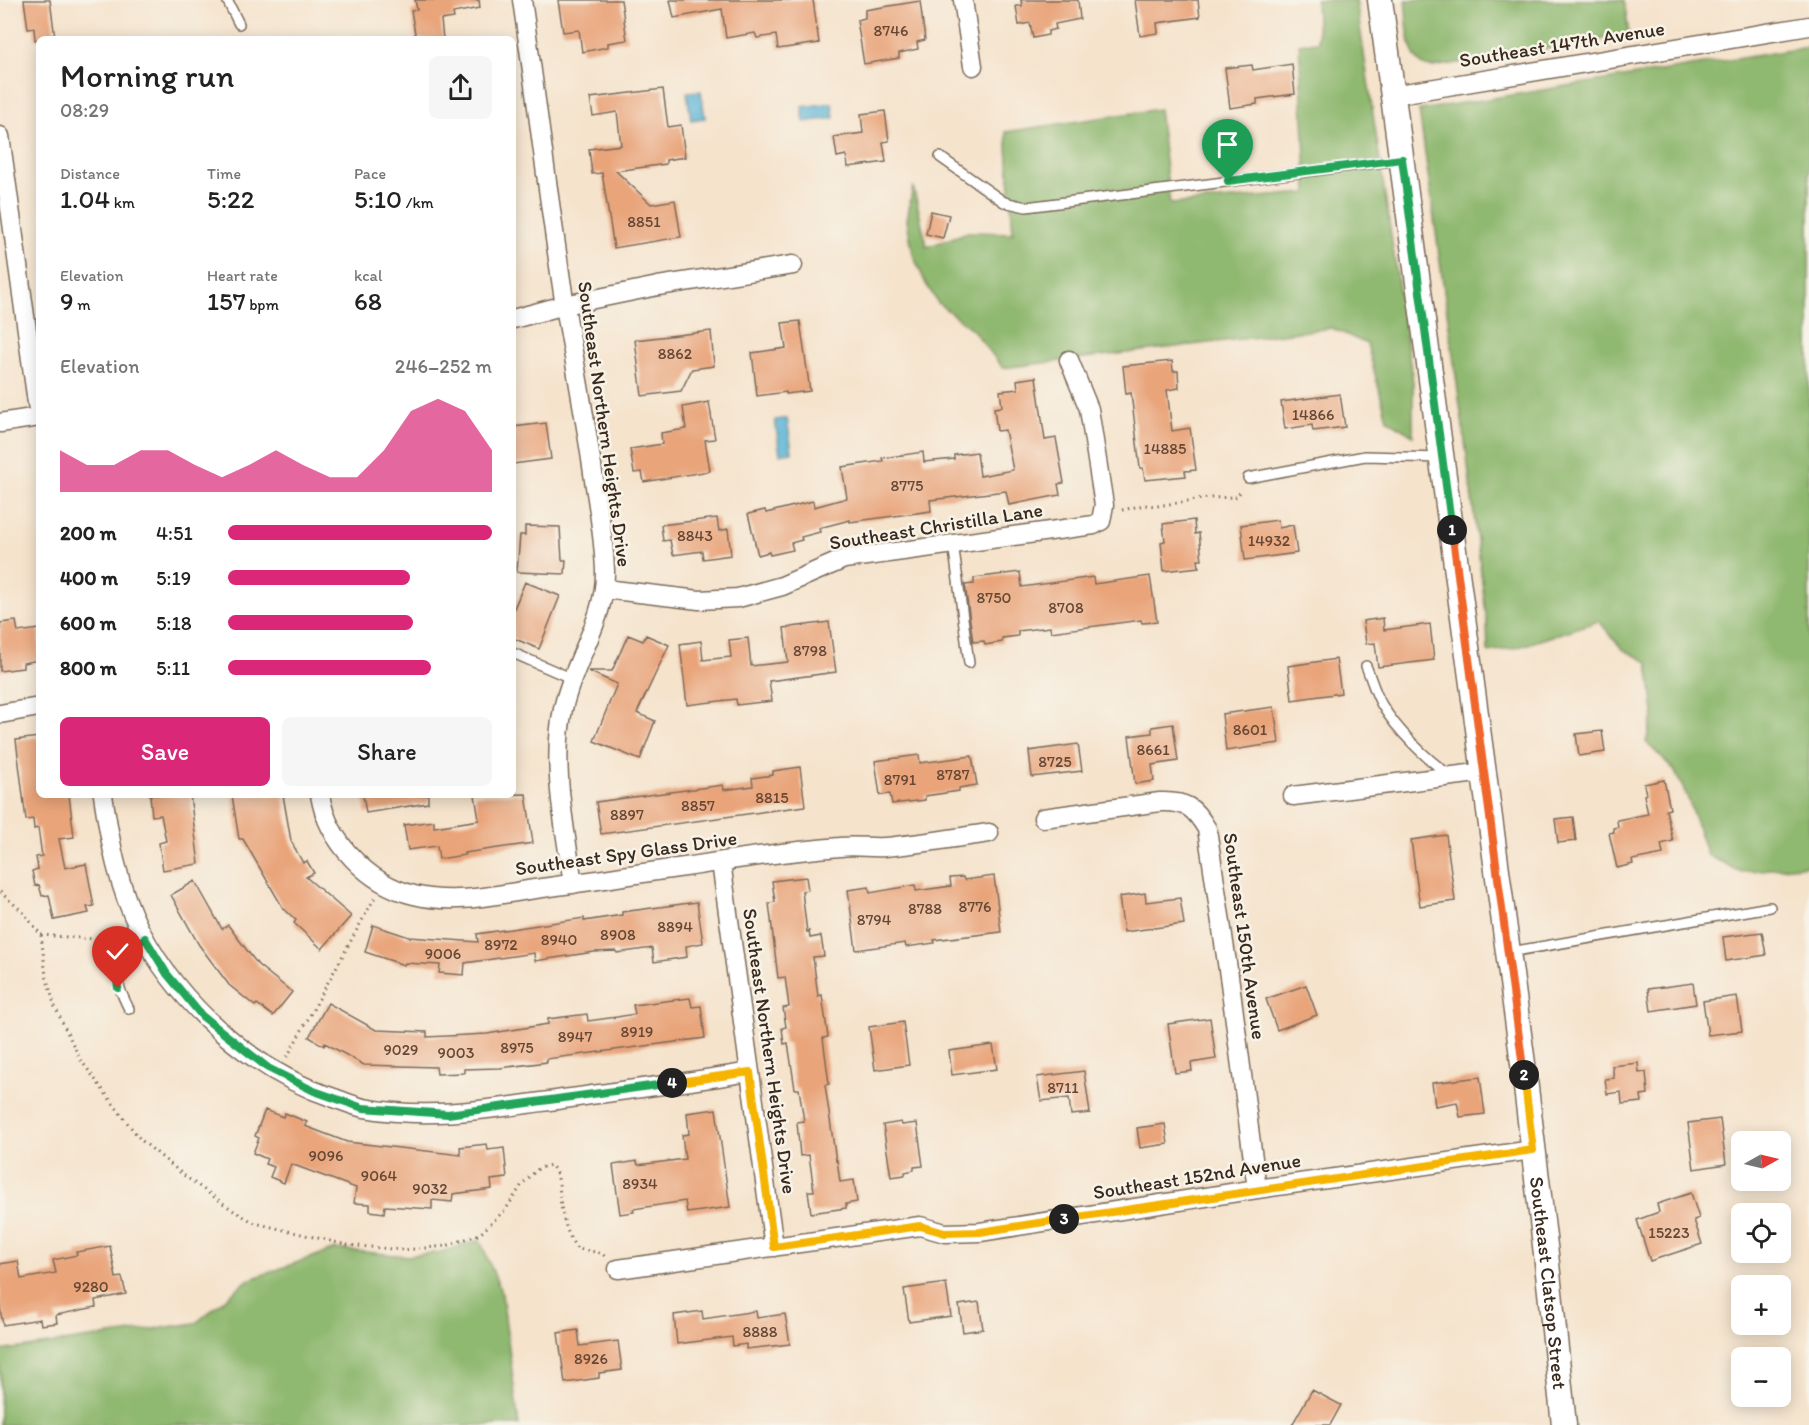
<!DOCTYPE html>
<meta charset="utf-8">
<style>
body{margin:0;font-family:Itim,sans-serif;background:#f6f6f6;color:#222;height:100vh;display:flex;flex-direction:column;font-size:22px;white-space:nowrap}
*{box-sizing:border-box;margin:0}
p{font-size:20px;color:#767676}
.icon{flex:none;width:33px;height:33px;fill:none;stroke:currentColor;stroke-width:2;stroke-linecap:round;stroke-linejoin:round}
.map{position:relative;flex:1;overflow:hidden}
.panel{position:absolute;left:36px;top:36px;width:480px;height:762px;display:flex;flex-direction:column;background:#fff;border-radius:9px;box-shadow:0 3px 15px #0003}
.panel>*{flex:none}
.needle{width:39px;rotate:82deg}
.fabs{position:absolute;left:1731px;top:1131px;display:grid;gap:12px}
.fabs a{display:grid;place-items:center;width:60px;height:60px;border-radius:9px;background:#fff;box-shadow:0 3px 15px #0003;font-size:30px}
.pin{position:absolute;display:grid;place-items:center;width:51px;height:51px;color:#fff;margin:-62px -26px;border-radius:50% 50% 50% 0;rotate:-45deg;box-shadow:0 0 6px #0007}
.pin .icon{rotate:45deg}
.km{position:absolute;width:30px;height:30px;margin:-15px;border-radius:50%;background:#222;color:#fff;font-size:16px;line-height:30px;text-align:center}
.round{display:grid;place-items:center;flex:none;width:63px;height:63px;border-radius:9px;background:#f6f6f6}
.headline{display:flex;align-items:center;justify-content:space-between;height:102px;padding:0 24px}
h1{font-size:33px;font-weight:600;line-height:45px}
.stats{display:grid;grid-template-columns:repeat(3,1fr);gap:9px;height:102px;padding:6px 24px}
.stats div{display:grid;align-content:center}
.stats b{font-size:26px;font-weight:600}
.stats small{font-size:16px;font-weight:400}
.stats p{font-size:16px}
.chart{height:168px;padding:12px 24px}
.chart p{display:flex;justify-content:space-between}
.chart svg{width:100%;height:108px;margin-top:6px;fill:#db2777;opacity:.7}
.action{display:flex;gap:12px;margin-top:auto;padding:12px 24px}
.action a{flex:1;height:69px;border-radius:9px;background:#db2777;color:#fff;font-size:24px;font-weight:600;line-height:69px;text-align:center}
.action a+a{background:#f6f6f6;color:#222}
ul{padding:0 24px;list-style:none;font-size:20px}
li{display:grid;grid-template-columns:96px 72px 1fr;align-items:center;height:45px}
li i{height:15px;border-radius:8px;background:#db2777}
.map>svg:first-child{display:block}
.forest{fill:#8fb86f;stroke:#657146;stroke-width:1.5}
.water{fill:#56b2d4;stroke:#486e79;stroke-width:1.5}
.building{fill:#e9a47a}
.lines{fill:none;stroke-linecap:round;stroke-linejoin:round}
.lane-casing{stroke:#7c6b5b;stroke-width:12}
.street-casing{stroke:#7c6b5b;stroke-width:21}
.secondary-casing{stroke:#7c6b5b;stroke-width:27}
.path{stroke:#7c6b5b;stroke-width:3;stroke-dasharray:1.5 4.5;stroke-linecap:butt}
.lane{stroke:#fff;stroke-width:9}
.street{stroke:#fff;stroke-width:18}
.secondary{stroke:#fff;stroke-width:24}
.split-1-casing{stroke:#fff;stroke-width:12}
.split-2-casing{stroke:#fff;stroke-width:12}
.split-3-casing{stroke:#fff;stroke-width:12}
.split-4-casing{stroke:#fff;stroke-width:12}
.split-5-casing{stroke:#fff;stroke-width:12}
.split-1{stroke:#22a559;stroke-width:8}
.split-2{stroke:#f0652b;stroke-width:8}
.split-3{stroke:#f5b400;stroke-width:8}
.split-4{stroke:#f5b400;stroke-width:8}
.split-5{stroke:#22a559;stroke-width:8}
.labels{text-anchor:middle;stroke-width:5;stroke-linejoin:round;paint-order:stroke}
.number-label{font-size:16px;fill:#664835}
.street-label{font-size:20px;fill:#3b2a1e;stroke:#f7f3e8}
</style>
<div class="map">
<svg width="1809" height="1425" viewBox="0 0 1809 1425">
<rect width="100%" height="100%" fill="#f7f3e8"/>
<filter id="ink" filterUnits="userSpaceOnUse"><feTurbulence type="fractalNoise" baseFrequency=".0167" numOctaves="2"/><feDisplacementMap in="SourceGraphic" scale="12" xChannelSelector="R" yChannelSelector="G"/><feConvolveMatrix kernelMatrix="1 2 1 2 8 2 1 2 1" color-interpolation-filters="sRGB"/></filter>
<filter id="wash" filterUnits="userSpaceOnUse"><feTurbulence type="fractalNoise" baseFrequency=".008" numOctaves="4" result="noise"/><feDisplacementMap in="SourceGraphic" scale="24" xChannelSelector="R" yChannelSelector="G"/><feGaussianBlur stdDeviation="1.35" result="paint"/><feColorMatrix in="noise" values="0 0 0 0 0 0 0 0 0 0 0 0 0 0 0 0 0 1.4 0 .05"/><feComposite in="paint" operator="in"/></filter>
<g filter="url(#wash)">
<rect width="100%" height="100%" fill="#f5e3cc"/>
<path class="forest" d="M1316,0h40l57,383v53l-26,-17 -20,-75 -35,-16 -329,40 -30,-38 -35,-27 -12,-19 -13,-29 -6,-35 6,-34 14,61 41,-15 45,1 -7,-101 153,-23 11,95 137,-11 -8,-149 19,-2z
M1405,0h219l5,35 -196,32c-28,0 -25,-46 -28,-67z
M1809,47v818l-68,7 -34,-17 -20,-59 -13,-26 -28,-28 8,-29 -6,-51 -26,-13 -23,-28 -84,27 -27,4 -1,-29 -21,-174 -47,-339z
M480,1240l22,54 17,131h-519v-74l196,-28 52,-43 87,-31 71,7 35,-4z"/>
<path class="water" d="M701,91l4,27 -14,2 -4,-28z
M832,103l2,15 -30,4 -2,-15z
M787,418l5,34 -12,2 -5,-34z"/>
<g id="blocks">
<path class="building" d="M24,0h26l5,38 -20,2 -1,-12 -6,1z
M415,0h64l1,8 -27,5 1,5 -13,2 2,19h-27l-5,-28 6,-1z
M558,0h63l6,40 -19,3v4l-26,5 -3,-22 -16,2z
M670,0h143l6,43 -41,6 -2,-14 -19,3 -2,-5 -29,5 -4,-29 -48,9z
M1021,0h57l2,19 -25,5 1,5 -8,2v4l-15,3 -3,-15 -11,2 -3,-19h6z
M1135,0h63l2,17 -43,6 1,10 -18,3z
M920,1l5,39 -8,2 1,7 -19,4v5l-35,6 -7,-44 8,-2v-8z
M1292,64l3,30 -38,5v5l-27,4 -5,-40 27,-3 1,5z
M663,89l5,38 13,-2 4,32 -19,3v4l-50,7 35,33 24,-4 6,37 -67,11 -12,-75 -10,1 -3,-25 32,-4 -4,-33 -24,4 -3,-18z
M885,111l4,30 -6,1 3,20 -38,5 -2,-12 -9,2 -3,-20 29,-4 -2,-19z
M931,211l18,4 -6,23 -17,-4z
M800,321l10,70 -24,3v-2l-29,4 -5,-43 34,-5 -4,-25z
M711,331l3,35 -22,3 -11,22 -39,5 -7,-56z
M1172,361l1,10h5l1,17 -12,2 5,41 18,-3 6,42 -11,1 1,5 -41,4 -2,-12h-3l-9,-75 -5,1 -3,-28z
M1036,377l9,63 11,-2 8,45 -6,1 2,11 -51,10 -3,-14 -76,9 1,11 -81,11v-2l-31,8 1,4 -19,5 1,3 -11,3 2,7 -23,5 -1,-3 -11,3 -10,-41 17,-4 1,3 47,-12 1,6 33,-9 -5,-31 41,-6 -1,-3 41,-6 1,10 30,-3v-4l23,-3 3,24 33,-6 -8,-40 -8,1 -3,-23 8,-1 -2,-16 18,-2 -1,-9z
M1340,394l5,33 -32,4 -1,-6 -27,4 -4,-27z
M709,402l6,37 -10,1 5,31 -66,11 -2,-10 -8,1 -4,-24 32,-5 -1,-11 25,-4 -3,-22z
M546,423l5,36 -38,5v-37z
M717,518l2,13 9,-2 3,26 -28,4 -1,-8 -29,4 -3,-15 -7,1 -2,-16z
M1194,520l1,14 4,-1 3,27h-4l1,7 -35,4 -3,-29 4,-1 -2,-17z
M1278,520l1,8 14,-3 4,28 -52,7 -4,-35z
M525,526l35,1 2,33h4l-1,14 -48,-2 3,-37h5z
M1020,572l2,15 71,-10 1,7 56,-8 7,46 -15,1 -1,-3 -90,12 -1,-5 -32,4v5l-16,2v4l-17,3 -1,-4 -11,1 -8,-57 9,-1v-6z
M525,582l35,14 -21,53 -26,-11v-27z
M1383,618l1,12 46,-6 4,36 -56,7 -3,-24 -9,1 -3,-23z
M16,621l2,11 21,-3v31l-16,3v5l-23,3v-48z
M829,622l7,50 -67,9 3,20 -35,4 -1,-6 -49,6 -7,-61 21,-3 2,19 28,-3 -2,-17 19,-2 3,28 37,-4 -4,-34z
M628,635l15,6 3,-6 23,10 -32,68 18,8 -15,39 -46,-19 23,-57 -29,-13h24z
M1336,659l5,34 -49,7 -4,-34z
M1274,707l5,36 -53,8 -4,-37z
M1173,724l5,37 -26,4 2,16 -19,3 -6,-48 23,-3v-6z
M1602,731l3,21 -26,4 -3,-22z
M39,737v58h30l5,42 -15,2 6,29 21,-4 8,42 -7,1 2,6 -35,7 -5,-25 -7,1 -3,-11 -4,1 -3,-15 6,-2 -2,-12 6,-1 -4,-28 -4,1 -1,-10 -7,1 -10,-80z
M1078,744l4,27 -50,6 -3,-26z
M919,755l1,8 52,-7 5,29 -18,3v3l-34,5v4l-33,4 -2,-10 -10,1 -5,-34z
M800,767l5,39 -204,28 -5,-32 127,-17 1,5 29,-4 -1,-8 21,-3v-4z
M1664,780l6,29 -4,1 7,31 -12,3 2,10 -31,6 1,4 -16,4 -8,-35 5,-1 -1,-4 5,-1 -1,-7 31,-6 -4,-19 2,-1 -2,-10z
M526,794l7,49 -69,10 1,2 -26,4 -2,-13 -29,4 -4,-25 30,-4v6l45,-7 -4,-25z
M150,795h40l9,69 -36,6 -4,-27 7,-2 -5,-26 -9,1z
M232,795h51l8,46 12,22 4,-2 7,12 -8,4 45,39 -29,33 -28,-26 2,-3 -13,-12 -40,-69h-4z
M363,795h65v8l-62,10z
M1573,817l3,24 -18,2 -3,-24z
M1446,835l9,66 -35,5 -9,-66z
M994,876l7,56 -67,8 1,3 -29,4 -1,-4 -49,7 -8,-60 21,-3 1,6 45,-8 1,6 35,-5 -1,-8 13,-1 1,3z
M806,877l2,13 -6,1 5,41 2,-1 1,7 11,-2 3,20 -11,1 5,39 4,-1 6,42 -5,1 6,46 -4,1 11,76 1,-1 3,22 14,-2 3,22 -11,2v4l-35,5 -3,-22h6l-5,-36 -9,1 -3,-34 7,-1 -5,-32h-4l-7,-46 -4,1 -2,-16 4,-1 -3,-19 6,-1 -4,-30 -7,1 -9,-75 6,-1 -3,-21z
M195,881l27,48 6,-4 30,40 34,27 -19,24 -16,-12 -2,2 -26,-21 -30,-40 -28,-50z
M1145,893l1,9 34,-4 4,26 -60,8 -5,-35z
M697,902l6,41 -17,3 1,11 -33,5 -2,-14 -35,5 -1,-2 -22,1 -59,9 -1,-8 -69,10 -1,12 -25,-2 1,-8 -35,-2 -1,2 -39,-13 8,-27 36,12 69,5 -1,-8 107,-16v3l38,-6v-3z
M1762,932l4,23 -40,6 -3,-24z
M1693,983l3,21 -45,7 -3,-22z
M1306,985l11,30 -40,15 -11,-31z
M1737,996l5,35 -34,4 -5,-34z
M690,998l2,9 9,-1 4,32 -159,21 1,3 -47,6 -36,1v4l-27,1 -1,-7 -72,-2 -39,-22 -1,3 -15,-9 19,-34 48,27 51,2v5l60,-3 61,-10v-5l39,-5 1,7 29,-4 18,-3 -2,-9z
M1210,1018l6,41 -25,4 1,8 -17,2 -7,-49z
M903,1022l6,43 -34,5 -6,-43z
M993,1045l4,24 -45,6 -3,-24z
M1638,1063l1,10 7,-1 2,22 -7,1 1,7 -20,2 -1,-12 -14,2 -2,-15 9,-1 -2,-12z
M1084,1071l6,42 -19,2 -2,-17 -28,3 -4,-24z
M1480,1077l5,37 -25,3 -3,-15 -22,4 -3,-23z
M716,1109l14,98 -43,6 -2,-12 -52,8 1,3 -14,2 -7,-49 24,-4 1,4 47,-6 -3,-24 7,-1 -2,-21z
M265,1110l18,7 2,-4 22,9 -2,4 42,16 114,13 -1,-8 27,-3 1,6 16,-2 3,30 -16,2 1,9 -39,5 -1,8 -20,-2v9l-47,-3 -1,7 -14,-2v-7l-16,-1 2,-15 -65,-24 -7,19 -14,-6 4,-10 -9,-3 2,-5 -14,-6 6,-15 -4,-2z
M1720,1119l6,45 -32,5 -6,-46z
M901,1122l1,3 15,-2 6,43 -9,1v3l-9,2v3l-14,2 -8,-52z
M1165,1124l3,20 -28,4 -3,-20z
M1691,1193l8,25 -5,2 8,24 -52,17 -13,-41 22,-8 -2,-8z
M110,1246l6,32 6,-1 4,17 -31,6 1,7 -40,8 1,8 -16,2 -1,-6 -37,6 -3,-17v-44l18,-3 3,18 35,-6 -3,-13 24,-5 -1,-3z
M946,1283l5,33 -42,6 -5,-33z
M979,1302l4,27 -20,3 -4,-27z
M702,1311l1,8 53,-8 1,7 28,-4 5,30 -44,5v-5l-13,2 -1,-9 -55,7 -3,-29z
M578,1330l2,16 38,-5 4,29 -23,3v5l-34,5 -7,-50z
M1312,1390l29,15 -11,20h-38z"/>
</g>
</g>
<g filter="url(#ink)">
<use href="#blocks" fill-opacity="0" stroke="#7c6b5b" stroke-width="1.5"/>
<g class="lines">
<g class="lane-casing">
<path id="lane" d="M227,0l12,24
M940,157l64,45 22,5 373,-47
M1248,478l117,-22 76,2
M953,543l16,120
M513,653l60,26
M1366,666c5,12 9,27 16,39 14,24 45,55 68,70
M1510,952l260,-45
M129,1009c-18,-36 -19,-48 16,-71"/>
</g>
<g class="street-casing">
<path id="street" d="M522,0c15,102 27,204 43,306 10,58 21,116 29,174 5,30 10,61 11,91 1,49 -32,90 -42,138 -12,57 2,118 10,175
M963,0l10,66
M1393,95l416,-69
M0,136l39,281
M513,319l52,-14 93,-19 135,-21
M0,423l39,-6
M605,589l94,11 39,-2 44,-12 62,-27 250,-34 7,-4 3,-16 -15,-96 -20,-49
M0,714l39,-7
M103,795c7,46 15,93 37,135 39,75 113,141 194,168 9,3 20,8 30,10 70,13 137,-1 207,-10 60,-9 120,-16 179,-26
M320,795c8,47 48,89 94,100 40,10 81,0 121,-6 52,-7 105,-16 157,-23 49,-8 99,-15 148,-19 15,-2 30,1 45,0 35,-3 69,-9 104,-14
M1293,796l192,-24
M1043,818l117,-16c26,-1 34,5 47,27l23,154 27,206
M721,862l53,385
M618,1269l302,-43 25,7 35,-1 277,-43 276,-39"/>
</g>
<g class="secondary-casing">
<g id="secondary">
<path id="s1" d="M1380,0l144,1071 22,183 18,171"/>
</g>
</g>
<path class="path" d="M1122,510l22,-5 13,1 51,-8 29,-1 5,-8
M0,892l23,20 18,23 5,41 9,31 25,52 49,66 12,15 45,37 48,34 21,12 92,22 57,5 42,-4 34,-12 26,-25 17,-26 16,-15 12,-3c11,14 7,23 10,40 2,15 7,31 16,44l25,4 4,5
M41,935l67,5 7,4
M287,1057l88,-160"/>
<use href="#lane" class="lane"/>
<use href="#street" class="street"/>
<use href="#secondary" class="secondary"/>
</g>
</g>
<g class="lines" filter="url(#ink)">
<g class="split-1-casing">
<path id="split-1" d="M1228,181l174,-22 50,371"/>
</g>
<g class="split-2-casing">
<path id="split-2" d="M1452,530l72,545"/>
</g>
<g class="split-3-casing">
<path id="split-3" d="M1064,1219l469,-69 -9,-75"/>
</g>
<g class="split-4-casing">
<path id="split-4" d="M672,1083l78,-11 24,175 146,-21 25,7 35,-1 84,-13"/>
</g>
<g class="split-5-casing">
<path id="split-5" d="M118,988c-5,-27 5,-35 27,-50l22,36 35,42 66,52 46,23 49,17 85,6 224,-31"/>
</g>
<use href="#split-1" class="split-1"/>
<use href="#split-2" class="split-2"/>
<use href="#split-3" class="split-3"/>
<use href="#split-4" class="split-4"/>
<use href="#split-5" class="split-5"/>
</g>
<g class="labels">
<g class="number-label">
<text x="891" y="36">8746</text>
<text x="644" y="227">8851</text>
<text x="675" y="359">8862</text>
<text x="1313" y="420">14866</text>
<text x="1165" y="454">14885</text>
<text x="907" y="491">8775</text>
<text x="695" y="541">8843</text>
<text x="1269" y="546">14932</text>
<text x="994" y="603">8750</text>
<text x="1066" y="613">8708</text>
<text x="810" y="656">8798</text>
<text x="1250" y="735">8601</text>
<text x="1153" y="755">8661</text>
<text x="1055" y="767">8725</text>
<text x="953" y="780">8787</text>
<text x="900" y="785">8791</text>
<text x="772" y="803">8815</text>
<text x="698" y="811">8857</text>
<text x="627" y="820">8897</text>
<text x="975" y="912">8776</text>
<text x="925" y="914">8788</text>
<text x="874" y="925">8794</text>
<text x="675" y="932">8894</text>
<text x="618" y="940">8908</text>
<text x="559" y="945">8940</text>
<text x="501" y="950">8972</text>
<text x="443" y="959">9006</text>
<text x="637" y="1037">8919</text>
<text x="575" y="1042">8947</text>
<text x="517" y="1053">8975</text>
<text x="401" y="1055">9029</text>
<text x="456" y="1058">9003</text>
<text x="1063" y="1093">8711</text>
<text x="326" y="1161">9096</text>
<text x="379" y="1181">9064</text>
<text x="640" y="1189">8934</text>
<text x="430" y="1194">9032</text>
<text x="1669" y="1238">15223</text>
<text x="91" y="1292">9280</text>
<text x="760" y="1337">8888</text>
<text x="591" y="1364">8926</text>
</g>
<g class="street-label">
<text transform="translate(1562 44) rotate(-9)" y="7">Southeast 147th Avenue</text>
<text transform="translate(605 424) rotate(82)" y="7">Southeast Northern Heights Drive</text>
<text transform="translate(936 526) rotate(-9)" y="7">Southeast Christilla Lane</text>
<text transform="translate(626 853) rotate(-8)" y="7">Southeast Spy Glass Drive</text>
<text transform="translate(1245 936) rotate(82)" y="7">Southeast 150th Avenue</text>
<text transform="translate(770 1051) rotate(82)" y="7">Southeast Northern Heights Drive</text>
<text transform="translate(1197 1176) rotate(-9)" y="7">Southeast 152nd Avenue</text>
<text dy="7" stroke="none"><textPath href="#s1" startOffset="1294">Southeast Clatsop Street</textPath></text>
</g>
</g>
</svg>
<div class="fabs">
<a><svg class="needle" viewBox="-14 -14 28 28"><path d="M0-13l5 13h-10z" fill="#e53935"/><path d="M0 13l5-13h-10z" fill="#767676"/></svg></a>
<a><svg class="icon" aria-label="locate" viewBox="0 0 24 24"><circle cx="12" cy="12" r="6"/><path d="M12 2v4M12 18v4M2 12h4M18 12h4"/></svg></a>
<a>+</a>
<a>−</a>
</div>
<div class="pin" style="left:1228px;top:181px;background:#1e9e55"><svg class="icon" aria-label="arrive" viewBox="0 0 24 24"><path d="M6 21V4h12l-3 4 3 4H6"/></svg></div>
<div class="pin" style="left:118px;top:988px;background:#d93025"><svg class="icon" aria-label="check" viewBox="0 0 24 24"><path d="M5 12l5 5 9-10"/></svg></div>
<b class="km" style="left:1452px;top:530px">1</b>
<b class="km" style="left:1524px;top:1075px">2</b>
<b class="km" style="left:1064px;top:1219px">3</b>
<b class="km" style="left:672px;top:1083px">4</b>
<section class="panel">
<div class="headline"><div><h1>Morning run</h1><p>08:29</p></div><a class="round"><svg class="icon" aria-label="share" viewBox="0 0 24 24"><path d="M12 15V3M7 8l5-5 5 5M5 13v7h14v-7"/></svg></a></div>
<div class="stats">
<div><p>Distance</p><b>1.04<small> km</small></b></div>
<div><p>Time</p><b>5:22</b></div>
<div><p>Pace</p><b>5:10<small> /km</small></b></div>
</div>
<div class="stats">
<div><p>Elevation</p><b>9<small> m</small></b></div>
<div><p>Heart rate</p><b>157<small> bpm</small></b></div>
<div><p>kcal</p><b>68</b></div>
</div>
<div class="chart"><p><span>Elevation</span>246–252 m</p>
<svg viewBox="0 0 160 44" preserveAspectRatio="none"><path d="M0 44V27L10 33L20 33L30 27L40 27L50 33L60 38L70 33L80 27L90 33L100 38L110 38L120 27L130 11L140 6L150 11L160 27V44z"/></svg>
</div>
<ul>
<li><b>200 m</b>4:51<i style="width:100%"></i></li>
<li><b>400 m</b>5:19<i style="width:69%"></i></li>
<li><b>600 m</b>5:18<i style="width:70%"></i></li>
<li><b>800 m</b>5:11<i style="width:77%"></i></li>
</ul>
<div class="action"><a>Save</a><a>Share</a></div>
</section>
</div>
